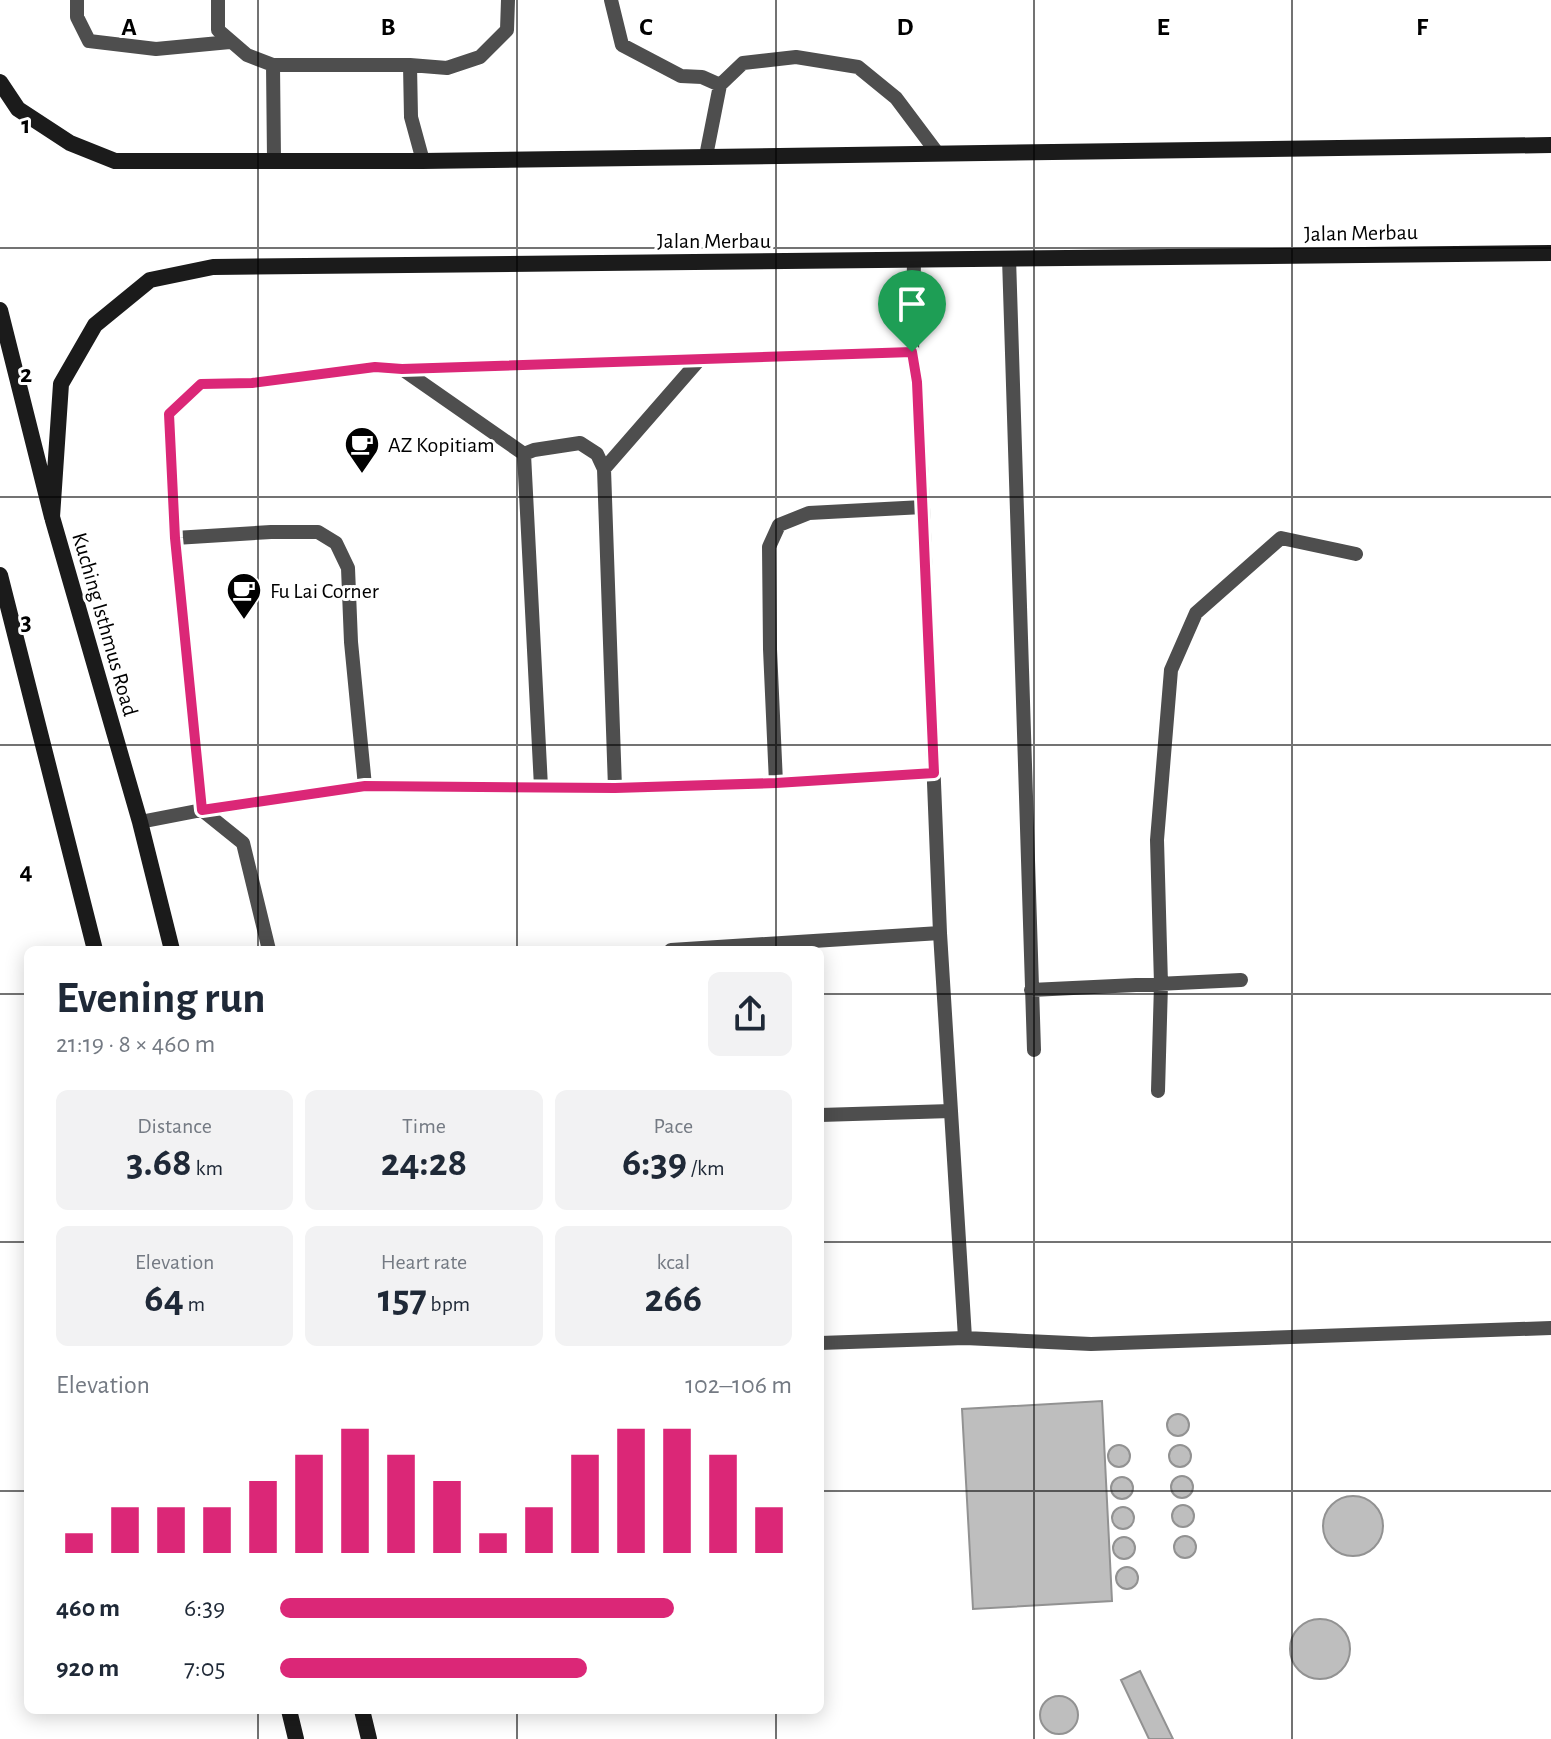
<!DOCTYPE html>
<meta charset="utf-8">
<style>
body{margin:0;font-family:"Alegreya Sans",sans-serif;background:#f2f2f3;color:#1f2937;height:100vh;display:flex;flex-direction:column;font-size:30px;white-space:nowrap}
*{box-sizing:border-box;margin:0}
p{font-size:26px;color:#747a83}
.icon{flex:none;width:44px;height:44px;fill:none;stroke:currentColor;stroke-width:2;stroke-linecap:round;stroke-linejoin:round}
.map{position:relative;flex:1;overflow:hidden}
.drawer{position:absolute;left:24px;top:946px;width:800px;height:768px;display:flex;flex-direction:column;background:#fff;border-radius:12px;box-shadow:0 4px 20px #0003}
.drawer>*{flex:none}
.pin{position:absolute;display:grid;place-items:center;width:68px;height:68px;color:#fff;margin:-82px -34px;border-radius:50% 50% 50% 0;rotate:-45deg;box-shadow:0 0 8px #0007}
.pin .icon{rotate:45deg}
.round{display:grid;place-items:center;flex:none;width:84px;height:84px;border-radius:12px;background:#f2f2f3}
.headline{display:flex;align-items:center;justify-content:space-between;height:136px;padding:0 32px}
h1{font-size:44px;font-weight:700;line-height:60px}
.stats{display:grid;grid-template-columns:repeat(3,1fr);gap:12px;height:136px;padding:8px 32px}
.stats div{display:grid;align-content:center;border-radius:12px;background:#f2f2f3;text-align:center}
.stats b{font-size:40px;font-weight:700}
.stats small{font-size:22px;font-weight:400}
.stats p{font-size:22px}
.chart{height:224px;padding:16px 32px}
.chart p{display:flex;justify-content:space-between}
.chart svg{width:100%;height:144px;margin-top:8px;stroke:#db2777;stroke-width:6}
ul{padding:0 32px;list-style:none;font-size:26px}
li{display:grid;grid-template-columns:128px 96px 1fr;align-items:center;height:60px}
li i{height:20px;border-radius:10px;background:#db2777}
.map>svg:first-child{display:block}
.building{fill:#bebebe;stroke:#929292;stroke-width:2}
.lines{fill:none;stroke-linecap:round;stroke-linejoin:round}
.lane{stroke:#4e4e4e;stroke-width:14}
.secondary{stroke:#1b1b1b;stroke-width:16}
.route-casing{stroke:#fff;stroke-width:16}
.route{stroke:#db2777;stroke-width:10}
.grid{fill:none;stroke:#000;stroke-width:2;stroke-opacity:0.55}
.labels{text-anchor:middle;stroke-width:6;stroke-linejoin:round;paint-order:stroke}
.street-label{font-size:22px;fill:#000;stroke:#fff}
.poi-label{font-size:22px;fill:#000;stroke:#fff;text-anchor:start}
.grid-label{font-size:26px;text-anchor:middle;font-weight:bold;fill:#000;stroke:#fff;stroke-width:6;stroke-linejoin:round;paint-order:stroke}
</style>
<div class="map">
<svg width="1551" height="1739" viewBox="0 0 1551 1739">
<rect width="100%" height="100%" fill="#fff"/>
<path class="building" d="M1102,1401l10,200 -139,8 -11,-200z
M1167 1425a11 11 0 1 1 22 0a11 11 0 1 1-22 0Z
M1108 1456a11 11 0 1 1 22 0a11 11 0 1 1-22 0Z
M1169 1456a11 11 0 1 1 22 0a11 11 0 1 1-22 0Z
M1171 1487a11 11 0 1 1 22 0a11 11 0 1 1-22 0Z
M1111 1488a11 11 0 1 1 22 0a11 11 0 1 1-22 0Z
M1323 1526a30 30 0 1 1 60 0a30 30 0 1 1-60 0Z
M1172 1516a11 11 0 1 1 22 0a11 11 0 1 1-22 0Z
M1112 1518a11 11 0 1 1 22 0a11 11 0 1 1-22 0Z
M1174 1547a11 11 0 1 1 22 0a11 11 0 1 1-22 0Z
M1113 1548a11 11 0 1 1 22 0a11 11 0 1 1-22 0Z
M1116 1578a11 11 0 1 1 22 0a11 11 0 1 1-22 0Z
M1290 1649a30 30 0 1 1 60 0a30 30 0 1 1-60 0Z
M1140,1671l33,68h-24l-28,-59z
M1040 1715a19 19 0 1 1 38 0a19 19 0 1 1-38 0Z"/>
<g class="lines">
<path class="lane" d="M77,0v17l12,24 67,8 74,-7
M218,0v30l29,25 26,10h137l37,3 33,-11 27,-27 1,-30
M611,0l11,45 59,31 21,1 18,8
M273,65l1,94
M410,65l1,52 12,44
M706,156l14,-71 23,-22 53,-6 62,10 38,31 42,56
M1009,258l25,792
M914,262l-2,90 5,30 6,125 17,426 25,405
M402,369l122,85
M604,469l96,-110
M175,538l96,-6h47l18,11 12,25 3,74 14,144
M776,783l-6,-134 -1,-102 10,-22 30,-12 114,-6
M541,787l-17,-333 10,-4 46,-7 17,11 7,15 11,319
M140,822l62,-12 163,-24 250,2 161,-5 158,-10
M269,950l-26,-107 -41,-33 -27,-272 -6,-124 32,-30 51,-1 123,-16 27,2 510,-17
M671,950l269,-17
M1031,990l210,-10
M1158,1091l3,-107 -4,-144 14,-170 25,-57 85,-75 75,16
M820,1115l131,-4
M820,1343l145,-5 126,6 460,-16"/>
<path class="secondary" d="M0,82l18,27 52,34 45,18h308l1128,-16
M0,310l52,207 88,305 32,128
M52,517l9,-133 34,-59 55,-45 63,-13 1338,-14
M0,575l95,375
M289,1710l7,29
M362,1710l7,29"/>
</g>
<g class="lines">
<g class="route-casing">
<path id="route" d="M912,352l5,30 17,391 -158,10 -161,5 -250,-2 -163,24 -27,-272 -6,-124 32,-30 51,-1 123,-16 27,2z"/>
</g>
<use href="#route" class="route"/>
</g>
<path class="grid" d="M258,0v950M517,0v950M776,0v950M1034,0v1739M1292,0v1739M0,248h1551M0,497h1551M0,745h1551M0,994h28M820,994h731M0,1242h28M820,1242h731M0,1491h28M820,1491h731M258,1710v29M517,1710v29M776,1710v29"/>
<defs>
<g id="cafe-pin" transform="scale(1.8)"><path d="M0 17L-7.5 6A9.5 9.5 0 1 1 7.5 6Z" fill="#000" stroke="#fff"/><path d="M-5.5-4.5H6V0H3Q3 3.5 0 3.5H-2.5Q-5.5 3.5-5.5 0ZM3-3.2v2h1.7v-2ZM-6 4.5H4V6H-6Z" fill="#fff"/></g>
</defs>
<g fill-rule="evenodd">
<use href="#cafe-pin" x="362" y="444"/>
<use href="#cafe-pin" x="244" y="590"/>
</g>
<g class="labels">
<g class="street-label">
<text transform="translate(1361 232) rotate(-1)" y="8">Jalan Merbau</text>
<text x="714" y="248">Jalan Merbau</text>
<text transform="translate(106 624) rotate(74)" y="8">Kuching Isthmus Road</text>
</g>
<g class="poi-label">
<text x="388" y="452">AZ Kopitiam</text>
<text x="270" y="598">Fu Lai Corner</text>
</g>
</g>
<g class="grid-label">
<text x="129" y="35">A</text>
<text x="388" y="35">B</text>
<text x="646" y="35">C</text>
<text x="905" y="35">D</text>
<text x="1163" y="35">E</text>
<text x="1422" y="35">F</text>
<text x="26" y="133">1</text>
<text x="26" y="382">2</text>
<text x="26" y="630">3</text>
<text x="26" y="879">4</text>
</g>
</svg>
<div class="pin" style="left:912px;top:352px;background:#1e9e55"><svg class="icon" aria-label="arrive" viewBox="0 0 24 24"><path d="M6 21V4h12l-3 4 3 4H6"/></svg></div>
<section class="drawer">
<div class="headline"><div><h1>Evening run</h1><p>21:19 · 8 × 460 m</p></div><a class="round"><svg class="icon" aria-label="share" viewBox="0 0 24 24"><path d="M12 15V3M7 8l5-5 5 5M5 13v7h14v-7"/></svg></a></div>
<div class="stats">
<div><p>Distance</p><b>3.68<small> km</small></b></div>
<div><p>Time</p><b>24:28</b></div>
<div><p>Pace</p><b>6:39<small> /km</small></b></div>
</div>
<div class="stats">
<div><p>Elevation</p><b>64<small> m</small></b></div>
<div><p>Heart rate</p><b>157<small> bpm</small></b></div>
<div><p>kcal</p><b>266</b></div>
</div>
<div class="chart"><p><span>Elevation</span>102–106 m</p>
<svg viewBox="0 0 160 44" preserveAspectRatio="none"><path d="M5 44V38M15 44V30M25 44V30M35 44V30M45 44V22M55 44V14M65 44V6M75 44V14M85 44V22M95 44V38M105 44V30M115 44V14M125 44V6M135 44V6M145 44V14M155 44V30"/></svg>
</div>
<ul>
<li><b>460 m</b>6:39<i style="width:77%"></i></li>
<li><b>920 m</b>7:05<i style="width:60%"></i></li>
</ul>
</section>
</div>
